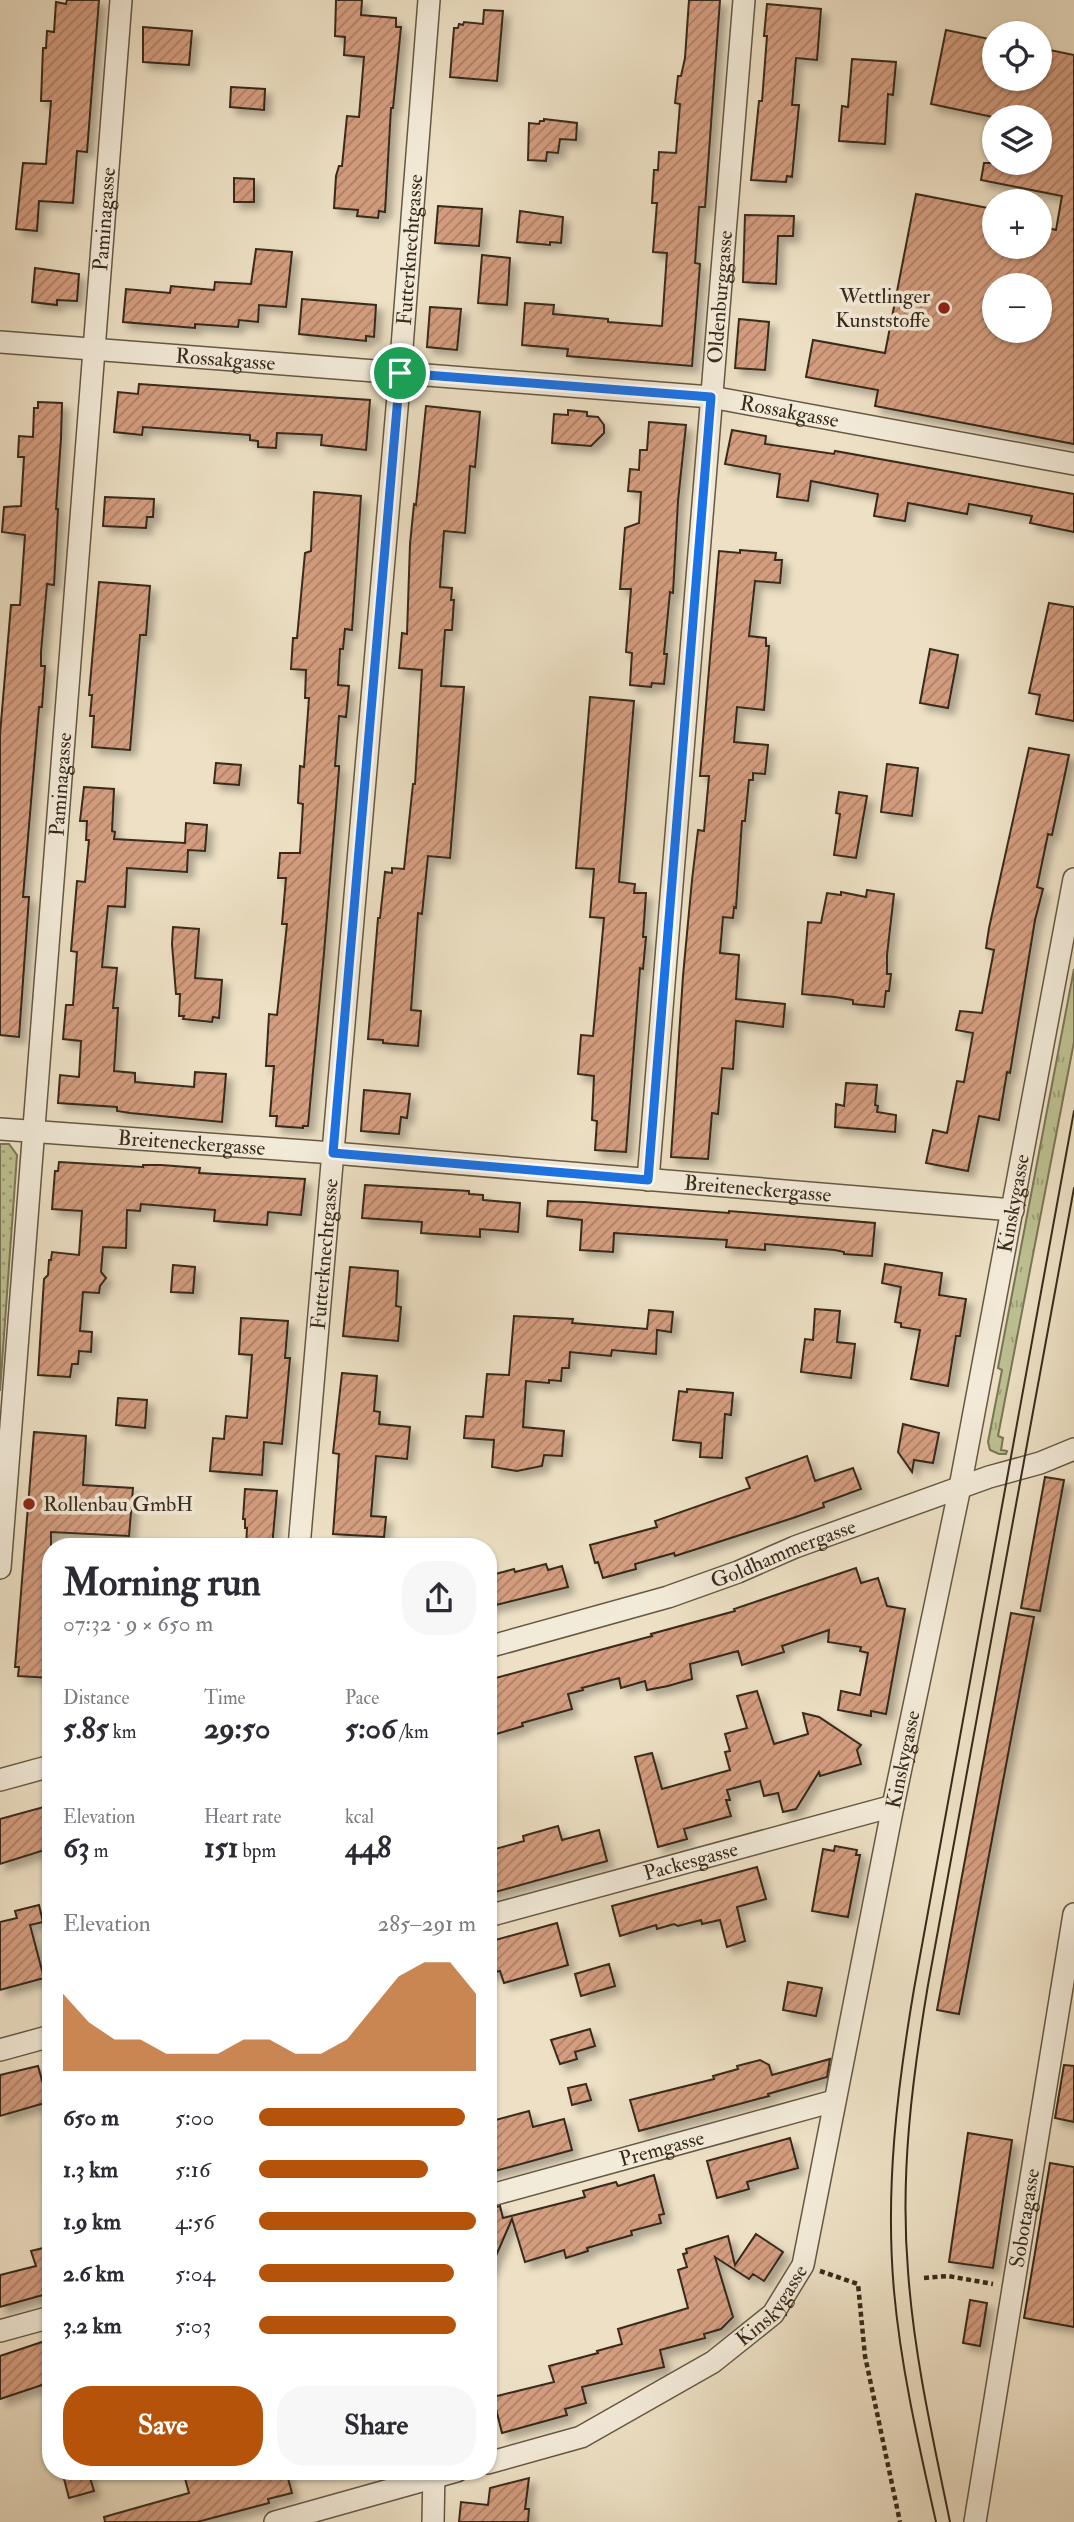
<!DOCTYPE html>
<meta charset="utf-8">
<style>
body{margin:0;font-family:"IM FELL Double Pica",serif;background:#f7f7f7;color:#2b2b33;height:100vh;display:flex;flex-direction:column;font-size:26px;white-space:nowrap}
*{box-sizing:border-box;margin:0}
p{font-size:23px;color:#7c7c81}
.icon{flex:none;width:38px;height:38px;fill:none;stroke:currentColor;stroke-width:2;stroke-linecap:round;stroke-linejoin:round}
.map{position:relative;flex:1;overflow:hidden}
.details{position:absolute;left:42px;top:1538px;width:455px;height:942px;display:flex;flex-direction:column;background:#fff;border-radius:28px;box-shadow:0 2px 5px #0004}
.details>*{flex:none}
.buttons{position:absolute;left:982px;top:21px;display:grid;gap:14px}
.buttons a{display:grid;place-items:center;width:70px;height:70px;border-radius:50%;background:#fff;box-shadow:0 2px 5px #0004;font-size:35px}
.pin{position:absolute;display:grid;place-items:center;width:60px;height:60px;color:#fff;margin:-30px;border:4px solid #fff;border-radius:50%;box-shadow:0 2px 7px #0007}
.round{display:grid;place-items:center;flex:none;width:74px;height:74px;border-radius:28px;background:#f7f7f7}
.head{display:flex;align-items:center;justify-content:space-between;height:119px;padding:0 21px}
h1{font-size:38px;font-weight:800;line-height:52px}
.stats{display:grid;grid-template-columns:repeat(3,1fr);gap:10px;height:119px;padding:7px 21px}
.stats div{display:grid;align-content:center}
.stats b{font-size:30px;font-weight:800}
.stats small{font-size:19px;font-weight:400}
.stats p{font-size:19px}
.chart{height:196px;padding:14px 21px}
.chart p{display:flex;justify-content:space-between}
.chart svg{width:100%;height:126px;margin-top:7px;fill:#b45309;opacity:.7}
.button{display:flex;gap:14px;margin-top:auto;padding:14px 21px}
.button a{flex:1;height:80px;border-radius:28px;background:#b45309;color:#fff;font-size:28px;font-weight:800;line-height:80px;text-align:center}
.button a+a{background:#f7f7f7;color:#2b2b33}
ul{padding:0 21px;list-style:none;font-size:23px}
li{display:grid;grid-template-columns:112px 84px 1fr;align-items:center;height:52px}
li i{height:18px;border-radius:9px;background:#b45309}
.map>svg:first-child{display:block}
.grass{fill:url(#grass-tufts);stroke:#7a7656;stroke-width:2}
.park{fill:url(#park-dots);stroke:#7a7656;stroke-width:2}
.building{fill:url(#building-hatch);stroke:#382a1a;stroke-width:2;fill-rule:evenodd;filter:url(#shadow)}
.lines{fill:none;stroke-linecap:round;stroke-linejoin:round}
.minor-casing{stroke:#655844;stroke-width:24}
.path{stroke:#382a1a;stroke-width:4.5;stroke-dasharray:5 3.5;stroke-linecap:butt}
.minor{stroke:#f3ebd9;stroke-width:21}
.tram{stroke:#382a1a;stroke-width:2}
.route-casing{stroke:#fff;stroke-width:14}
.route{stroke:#1a73e8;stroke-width:9}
.poi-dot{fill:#8f2418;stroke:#f3ebd9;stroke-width:2.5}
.labels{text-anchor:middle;stroke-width:7;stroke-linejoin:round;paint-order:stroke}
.street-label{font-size:21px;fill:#382a1a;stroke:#f3ebd9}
.poi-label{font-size:21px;fill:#382a1a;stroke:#f3ebd9;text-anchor:end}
</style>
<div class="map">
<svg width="1074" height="2522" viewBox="0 0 1074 2522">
<defs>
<pattern id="grass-tufts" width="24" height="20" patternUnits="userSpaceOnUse" patternTransform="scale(1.75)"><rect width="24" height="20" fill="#bdc191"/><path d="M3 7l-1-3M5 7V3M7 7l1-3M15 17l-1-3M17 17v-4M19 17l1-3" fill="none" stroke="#9b9d76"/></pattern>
<pattern id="park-dots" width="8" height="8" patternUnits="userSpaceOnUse" patternTransform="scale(1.75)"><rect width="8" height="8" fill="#bdc191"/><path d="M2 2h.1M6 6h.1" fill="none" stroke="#9b9d76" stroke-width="1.8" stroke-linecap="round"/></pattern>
<pattern id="building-hatch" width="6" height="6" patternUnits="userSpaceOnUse" patternTransform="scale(1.75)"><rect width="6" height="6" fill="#d49d7f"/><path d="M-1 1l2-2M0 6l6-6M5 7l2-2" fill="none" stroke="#ad8067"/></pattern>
<filter id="shadow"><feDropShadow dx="6" dy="6" stdDeviation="3.5" flood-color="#0004"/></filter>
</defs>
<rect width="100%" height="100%" fill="#ede0c4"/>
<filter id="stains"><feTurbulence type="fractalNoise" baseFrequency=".00286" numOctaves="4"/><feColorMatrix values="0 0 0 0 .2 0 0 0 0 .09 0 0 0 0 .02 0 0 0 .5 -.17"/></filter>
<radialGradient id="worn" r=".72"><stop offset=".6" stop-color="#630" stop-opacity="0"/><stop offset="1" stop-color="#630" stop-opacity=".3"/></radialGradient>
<path class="grass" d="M1074,969v73l-76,394 5,2 -2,12 6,1 -1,3h-7l-9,-4 -2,-8 14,-72 -4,-2z"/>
<path class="park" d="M0,1144h9l8,11 -17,236z"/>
<path class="building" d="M67,0h32l-12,152 -10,-1 -4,52 -34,-2 -2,30 -21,-2 7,-66 23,1 5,-63h-10l2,-53h3l1,-17 7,1 2,-30 10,2z
M336,0h26l-1,15 35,3v9h5l-8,81h-2l-6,104 -6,-1 -1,7 -21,-2 1,-6 -24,-2 2,-32 3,-10h3l5,-50 12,1 5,-60 -20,-2 1,-18 -10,-1z
M689,0h31l-15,207h-6l-4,56 5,1 -8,102 -125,-10 1,-7 -46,-4 3,-42 29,2 -1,9 55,5v3l54,4 5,-73 -14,-1 4,-49h-5l2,-33h4l1,-18 17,1 4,-49 -5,-1 3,-27h3l4,-18z
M767,4l54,5 -4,51 -21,-2 -4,47h7l-7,72 -5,-1 -1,6 -35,-2 8,-79h3l5,-65h-3z
M484,10l19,1 -6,70 -47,-4 4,-49h4l1,-4 4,1 1,-3 19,2z
M143,27l49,4 -3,34 -46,-3z
M946,30l48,10v39h46v-31l34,7v389l-199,-38 3,-16 -72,-13 7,-37 72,13 31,-159 72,14 -2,8 8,2v29h46v-21l16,4 6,-34 -81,-16 3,-17h56v-46h-47l-62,-13zM994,285h46v46h-46z
M852,59l44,3 -3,33 -5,-1 -3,50 -46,-3 3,-35 6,1z
M231,87l34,2 -1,21 -34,-3z
M544,119l33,4 -1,17 -16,-1 -2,14 -11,-1 -1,9 -18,-1 1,-37 10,1 1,-3h4z
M234,178l20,1v23h-20z
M438,206l44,3 -3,37 -44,-3z
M520,211l43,6 -2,26 -11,-1v3l-33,-3z
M745,215l49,1 -1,20h-15l-2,48 -33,-2z
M256,249l36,3 -6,55 -27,-2 -1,17 -19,-2 -1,7 -43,-3v4l-72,-6 3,-33 44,4 1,-7 43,4 1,-8 36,2z
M482,255l28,3 -3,47 -29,-2z
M35,268l44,6 -2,27 -20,-1v5l-25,-3z
M302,299l74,6 -2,32 -8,-1v5l-67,-7z
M430,307l31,2 -4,41 -30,-3z
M739,319l30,3 -4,48 -30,-2z
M139,384l231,16 -4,50 -45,-5 1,-10 -45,-2 -1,15 -18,-1v-6l-8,-1v-5l-107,-8 -1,8 -28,-3 4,-40 20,2z
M38,402l24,1 -1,36 -5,70h2l-4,76 -7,-1 -6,68v14h4l-3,41h-3l-16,190h6l-10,140 -19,-2v-301l11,-129h9l5,-70 -23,-3 2,-25 17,-1 3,-49h-6l1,-21 14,1 1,-29h4z
M426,406l54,6 -5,55 -5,-1 -5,67 -21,-2 -4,56 12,1 -1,12h3l-2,30h-7l-4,56 23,1 -14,171 -22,-2 -6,58 -4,-1 -7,97 10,1 -3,35 -35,-3v-3l-15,-1 10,-121h2l5,-46 7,1v-5l12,1 9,-85h2l7,-114 -23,-2 3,-35 5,1 3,-90 4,-40 2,1z
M568,410l19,2v4l11,1 6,8v8l-13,13 -39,-3 2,-29 14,1z
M649,422l37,3 -8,76 -5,92 -3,-1 -6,62h3l-3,30 -12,-1 -1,4 -21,-2 2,-32 -6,-1 5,-63h-11l5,-61 14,-5 2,-31 -13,-1 2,-22 9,1 1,-20h7z
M732,430l34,6 -1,8 69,10 1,-3 239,43v38l-44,-9 2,-7 -63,-12 -2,10 -59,-11 -3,18 -31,-5 4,-22 -67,-13 -3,20 -31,-4 3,-23 -55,-10z
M314,492l47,4 -9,134 -7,-1 -2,20h-3l-2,36 11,1 -3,31 -7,-1 -4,50h4v3l-15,184 -16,173h-5v2l-27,-2 1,-10h-7l4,-50h-8l3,-52 8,1 10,-91h-5l4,-46h-8l2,-25h20l3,-49 -5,-1 2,-37 4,1 5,-69h-4l1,-28 -15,-1 2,-31h4l8,-85 6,-2z
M105,497l49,2 -1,18h-6l-1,11 -43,-2z
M740,550l36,3 -1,7h7l-2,23 -25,-2 -6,55 17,2v8h3l-5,64 -27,-3 -3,35 34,3 -3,29 -12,-1v7h-4l-4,41h-3l-6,87 -2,-1 -1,11 -10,-1 -3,36 19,2 -3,44 49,5 -2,23 -47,-6 -3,48 -11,-1 -4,46 -6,-1 -4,46 -37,-2 12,-181 9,-96 6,-50 6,1 5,-55h-9l19,-225 21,2z
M99,582l51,4 -4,49h-6l-10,115 -38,-3 2,-31h-4l2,-21h-3z
M1049,603l25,4v114l-38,-7 4,-19 -11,-2z
M930,649l28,6 -10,53 -28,-5z
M590,697l44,4 -15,181 16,2 -1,9h12l-3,44h3l-3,32 -3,-1 -14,184 -31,-2 2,-29 -5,-1 2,-44 -16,-2 3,-39 12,1 11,-118 -14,-1 4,-48 -18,-1z
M1029,748l40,7 -17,80 -4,-1 -11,53 6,2 -8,31 -25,153 -3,-1 -8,48 -20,-4 -11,55 -42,-8 7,-33 14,3 10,-52 7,1 9,-49 -17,-3 4,-19 22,2 12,-63 -8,-2 3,-20z
M216,763l25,2 -2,20 -25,-2z
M887,764l31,4 -6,48 -31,-4z
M84,787l30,2 -2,42 3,1 -1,7 71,4 1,-20 21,2 -2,26 -17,-1 -1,22 -60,-4 -2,39 -17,-1 -6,61 15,1 -4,40h5l-4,63 21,2v9l59,5 1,-15 31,2 -4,48 -92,-9 -13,-2v-4l-59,-4 2,-28 19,2 2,-36 -18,-2 3,-34h7l4,-53 -6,-1 6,-70 8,1 4,-42h-3l1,-19h-7z
M839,792l28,4 -11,62 -22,-3 6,-41 -4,-1z
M867,890l27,4 -7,61v19h4l-2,17h-3l-2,16 -31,-3v-4l-18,-3 -33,-3 6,-72 13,1 6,-30 14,2v-3l25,5z
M173,927l26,2 -4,49 27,2 -3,38 -6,-1 -1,5 -29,-3 1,-3h-5l1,-22h-4l-4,-50z
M846,1083l31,2 -2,20 3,1 -1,6 19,3 -1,17 -60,-5 1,-23 8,2z
M364,1090l46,4 -3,24 -6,-1 -2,17 -38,-3z
M59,1162l84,5v-2h18l39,3 -1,5 106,6 -4,36 -33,-3 -1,13 -53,-4 1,-11 -74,-6 -1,7 -13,-1 -1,38 -23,-1 -2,25 5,6 -6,8 -1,7 -16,-1 -3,39 12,1 -1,20 -12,-1 -1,13h-6l-2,13 -32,-2 6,-96 4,-4 1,-15h2l1,-8 27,3 3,-44 -30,-2 3,-38h3z
M365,1185l104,6v3l14,1v5l37,3 -2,29 -38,-3v8l-59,-4 1,-11 -60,-4z
M548,1201l36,1 145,11v-2l146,12 -3,33 -28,-2v-2l-9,-2 -70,-6v6l-39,-3 1,-7 -113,-7 -1,19 -33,-2 2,-30 -35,-4z
M885,1264l57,9 -3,22 27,4 -6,37h-4l-8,50 -37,-7 9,-49 -19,-3v-4l-6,-1 6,-35 -19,-4z
M173,1265l22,2 -2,26 -22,-1z
M350,1267l48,4 -2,35 5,1 -3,34 -55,-5z
M815,1309l25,2 -3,31 18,2 -4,34 -50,-6 4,-33 8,1z
M649,1310l24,2 -2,20 -14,-2 -1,24 -44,-4 -1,6 -41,-4 -1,16h-7l-1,13 -12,-1v3l-23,-2 -3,46 41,4 -2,25 -18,-1 -2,11 -25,5 -25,-4 2,-27 -30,-2 2,-22 17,1 4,-43 22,1 5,-59 59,3 -1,4 75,6z
M241,1318l47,3 -3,37h5l-8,86 -18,-2 -2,33 -52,-4 3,-33 11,1 2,-23 21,2 5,-63 -13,-1z
M342,1373l35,3 -3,35 6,1 -1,12 31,3 -3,32 -31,-3 -5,60 15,1 -2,20 -51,-3 6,-80 -6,-1z
M687,1389l46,4 -2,22 -6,-1 -3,44 -22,-1 1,-14 -28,-3 6,-49 8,1z
M118,1398l29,2 -2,28 -29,-3z
M903,1424l36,9 -6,30 -19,-3 -2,12 -14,-20z
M34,1432l52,4 -3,49 50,3 -4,48 -78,-4v146l-33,-2 1,-9h-4z
M807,1456l8,25 38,-13 8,21 -38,14 1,4 -31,11 -118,38 -1,-3 -39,11 1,5 -33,9 -5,-16 -3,1 -5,-18 67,-18 -2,-6 95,-33 -4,-10z
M1045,1477l19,3 -24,131 -19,-3z
M245,1489l32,2 -5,56h-26l1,-19h-2v-9h-2z
M546,1564l2,6 14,-4 6,21 -80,20v-31l26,-7 1,3z
M856,1568l5,15 17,-5 9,28 18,3 -19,105 -15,-3v5l-33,-6 3,-19 19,4 8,-42 -8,-2 1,-4 -33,-5 1,-12 -47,16 2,6 -42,13 -4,-14 -48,13 2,15 -24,7 -21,4 -2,-9 -24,7 -2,-10 -37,10 1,2 -15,4 4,15 -50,14 1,3 -30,9 -5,-19v-36l164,-44 -1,-2 84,-23 -1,-2z
M1011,1613l23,4 -75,397 -22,-4z
M757,1691l17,53 34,-10 -5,-21 16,4 42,28 -4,5 4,14 -41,12 -1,-4 -23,37 -13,3 -5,-19 -14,3 -4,-15 -33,9 3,10h-4l5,16 -47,13 3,10 -29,8 -23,-90 17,-4 10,36 68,-19 -5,-18 5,-1 -5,-17 22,-6 -10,-32z
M51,1805v43l-51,16v-45z
M558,1826l4,14 37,-10 8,31 -119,33v-43l36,-10 -1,-5z
M835,1846l22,4 -1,5h4l-12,62 -36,-6 11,-62 11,2z
M757,1867l9,32 -29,8 8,34 -18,6 -7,-27 -18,4 -1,-4 -23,6 -4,-2 -17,5 -1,-4 -36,11 -8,-30z
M39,1905l4,17 -13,3 14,53 -44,12v-68l17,-4 -2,-7z
M557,1923l11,42 -64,18 -4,-12 -12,3v-32z
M609,1964l6,22 -34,10 -6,-22z
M788,1982l34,6 -6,28 -33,-6z
M590,2029l5,17 -20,6 2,7 -17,5 -9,-24z
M830,2059l-3,18 -59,17 1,2 -130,35 -9,-31 84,-21 -1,-3 25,-7 -1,-3 23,-6 9,5 3,10z
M1064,2065l10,1v56l-19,-4z
M38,2066l10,36 -48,14v-41z
M586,2084l5,16 -19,5 -4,-17z
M529,2111l4,16 31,-8 8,31 -84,23v-51z
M968,2133l44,7 -19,128 -44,-6z
M790,2138l8,30 -51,14 2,7 -32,9 -10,-37z
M1050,2163l24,4v160l-50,-9z
M654,2175l10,39 -5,1 2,8 -30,8 1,4 -45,13 1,3 -22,7 -2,-8 -39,12 -13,-43 -24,55v-65l12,-3 3,12 82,-21 -2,-6 33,-9 2,4z
M756,2234l27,18 -19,29 -11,-7 -4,5 -34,-22 18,60 -12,12 -17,5 1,4 -45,12 4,17 -82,20 4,16 -21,6 2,6 -65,18 -9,-36 61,-15 -5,-16 49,-13 -1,-2 25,-7 -4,-15 70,-21 -10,-38 9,-3 -4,-13 4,-1 -1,-4 42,-13 7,29z
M51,2246v54l-6,1 -2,-6 -43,12v-32l36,-9 -5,-15z
M970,2300l17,3 -7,43 -17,-3z
M51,2339v43l-51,17v-43z
M62,2471h26l6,20 -25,7z
M183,2471h103l6,22 -24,6 1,4 -72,19h-92l-1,-5 85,-24z
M529,2478l-4,31h4l-1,13h-69l2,-20 27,3 2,-17z"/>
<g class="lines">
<g class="minor-casing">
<g id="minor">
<path id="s1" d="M0,342l711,55 363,67"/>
<path id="s2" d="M0,1129l333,24 680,57"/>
<path id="s3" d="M648,1180l96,-1180"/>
<path id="s4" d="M299,1547l101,-1174 29,-373"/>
<path id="s5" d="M0,1568l121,-1568"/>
<path id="s6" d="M488,1647l180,-50 70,-25 57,-25 194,-70 51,-14 34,-14"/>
<path d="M0,1780l51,-14"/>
<path id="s7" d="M488,1916l405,-110"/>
<path d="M0,2050l51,-14"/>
<path id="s8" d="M488,2196l346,-95"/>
<path d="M0,2331l51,-14"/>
<path id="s9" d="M488,2463l93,-26 132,-75 60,-48 30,-49 90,-459 67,-319 114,-608"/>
<path d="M275,2522l182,-51"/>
<path d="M433,2522l1,-51"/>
<path id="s10" d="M975,2522l99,-608"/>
</g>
</g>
<path class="path" d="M820,2271l38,13 7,72 35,166
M924,2278l24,-2 45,8"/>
<use href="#minor" class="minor"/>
<path class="tram" d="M936,2522c-17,-76 -35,-153 -42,-231 -9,-102 3,-202 20,-302l160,-878
M950,2522c-17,-83 -36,-166 -42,-251 -8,-97 4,-191 20,-286l146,-797"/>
</g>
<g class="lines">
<g class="route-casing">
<path id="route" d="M400,373l311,24 -63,783 -315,-27z"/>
</g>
<use href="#route" class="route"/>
</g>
<g class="poi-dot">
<circle cx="944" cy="308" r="7"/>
<circle cx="29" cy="1504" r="7"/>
</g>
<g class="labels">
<g class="street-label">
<text dy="7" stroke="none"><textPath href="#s5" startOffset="1353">Paminagasse</textPath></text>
<text dy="7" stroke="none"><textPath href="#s4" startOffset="1302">Futterknechtgasse</textPath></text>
<text dy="7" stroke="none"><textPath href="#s3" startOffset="886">Oldenburggasse</textPath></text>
<text dy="7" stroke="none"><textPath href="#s1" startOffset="226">Rossakgasse</textPath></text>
<text dy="7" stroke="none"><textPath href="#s1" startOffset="793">Rossakgasse</textPath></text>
<text dy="7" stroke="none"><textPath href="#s5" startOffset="786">Paminagasse</textPath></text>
<text dy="7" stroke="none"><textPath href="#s2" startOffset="192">Breiteneckergasse</textPath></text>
<text dy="7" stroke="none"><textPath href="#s2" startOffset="760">Breiteneckergasse</textPath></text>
<text dy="7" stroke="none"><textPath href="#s9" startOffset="1465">Kinskygasse</textPath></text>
<text dy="7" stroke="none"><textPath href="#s4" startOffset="294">Futterknechtgasse</textPath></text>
<text dy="7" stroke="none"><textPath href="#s6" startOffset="310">Goldhammergasse</textPath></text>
<text dy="7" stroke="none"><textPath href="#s9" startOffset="898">Kinskygasse</textPath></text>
<text dy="7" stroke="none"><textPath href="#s7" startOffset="210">Packesgasse</textPath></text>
<text dy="7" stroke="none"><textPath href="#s8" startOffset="180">Premgasse</textPath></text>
<text dy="7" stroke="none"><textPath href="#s10" startOffset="308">Sobotagasse</textPath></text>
<text dy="7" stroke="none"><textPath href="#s9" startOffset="331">Kinskygasse</textPath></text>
</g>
<g class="poi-label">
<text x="930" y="303">Wettlinger<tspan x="930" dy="24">Kunststoffe</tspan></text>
<text x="43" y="1511" text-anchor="start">Rollenbau GmbH</text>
</g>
</g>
<rect width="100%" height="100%" filter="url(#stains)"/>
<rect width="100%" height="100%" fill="url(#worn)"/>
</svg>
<div class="buttons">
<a><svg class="icon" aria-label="locate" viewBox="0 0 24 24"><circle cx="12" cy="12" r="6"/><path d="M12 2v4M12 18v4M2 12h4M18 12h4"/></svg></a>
<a><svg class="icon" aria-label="layers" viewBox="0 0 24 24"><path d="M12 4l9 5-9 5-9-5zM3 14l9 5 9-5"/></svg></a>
<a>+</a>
<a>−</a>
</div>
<div class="pin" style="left:400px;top:373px;background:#1e9e55"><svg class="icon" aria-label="arrive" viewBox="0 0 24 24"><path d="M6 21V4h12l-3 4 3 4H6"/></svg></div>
<section class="details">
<div class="head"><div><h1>Morning run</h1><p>07:32 · 9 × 650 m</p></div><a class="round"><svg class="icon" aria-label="share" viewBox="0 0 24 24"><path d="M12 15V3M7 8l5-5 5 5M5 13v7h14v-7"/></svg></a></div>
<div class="stats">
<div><p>Distance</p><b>5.85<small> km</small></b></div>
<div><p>Time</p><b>29:50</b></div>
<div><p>Pace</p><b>5:06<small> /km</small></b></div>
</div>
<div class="stats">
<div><p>Elevation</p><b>63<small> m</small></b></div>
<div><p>Heart rate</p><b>151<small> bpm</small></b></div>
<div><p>kcal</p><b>448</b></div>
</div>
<div class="chart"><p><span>Elevation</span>285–291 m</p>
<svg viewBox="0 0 160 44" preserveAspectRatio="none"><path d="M0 44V17L10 27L20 33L30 33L40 38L50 38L60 38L70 33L80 33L90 38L100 38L110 33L120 22L130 11L140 6L150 6L160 17V44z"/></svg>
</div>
<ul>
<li><b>650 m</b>5:00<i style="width:95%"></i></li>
<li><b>1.3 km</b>5:16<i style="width:78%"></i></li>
<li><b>1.9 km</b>4:56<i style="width:100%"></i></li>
<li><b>2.6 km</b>5:04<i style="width:90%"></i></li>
<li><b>3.2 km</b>5:03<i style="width:91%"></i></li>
</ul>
<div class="button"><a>Save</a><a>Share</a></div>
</section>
</div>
